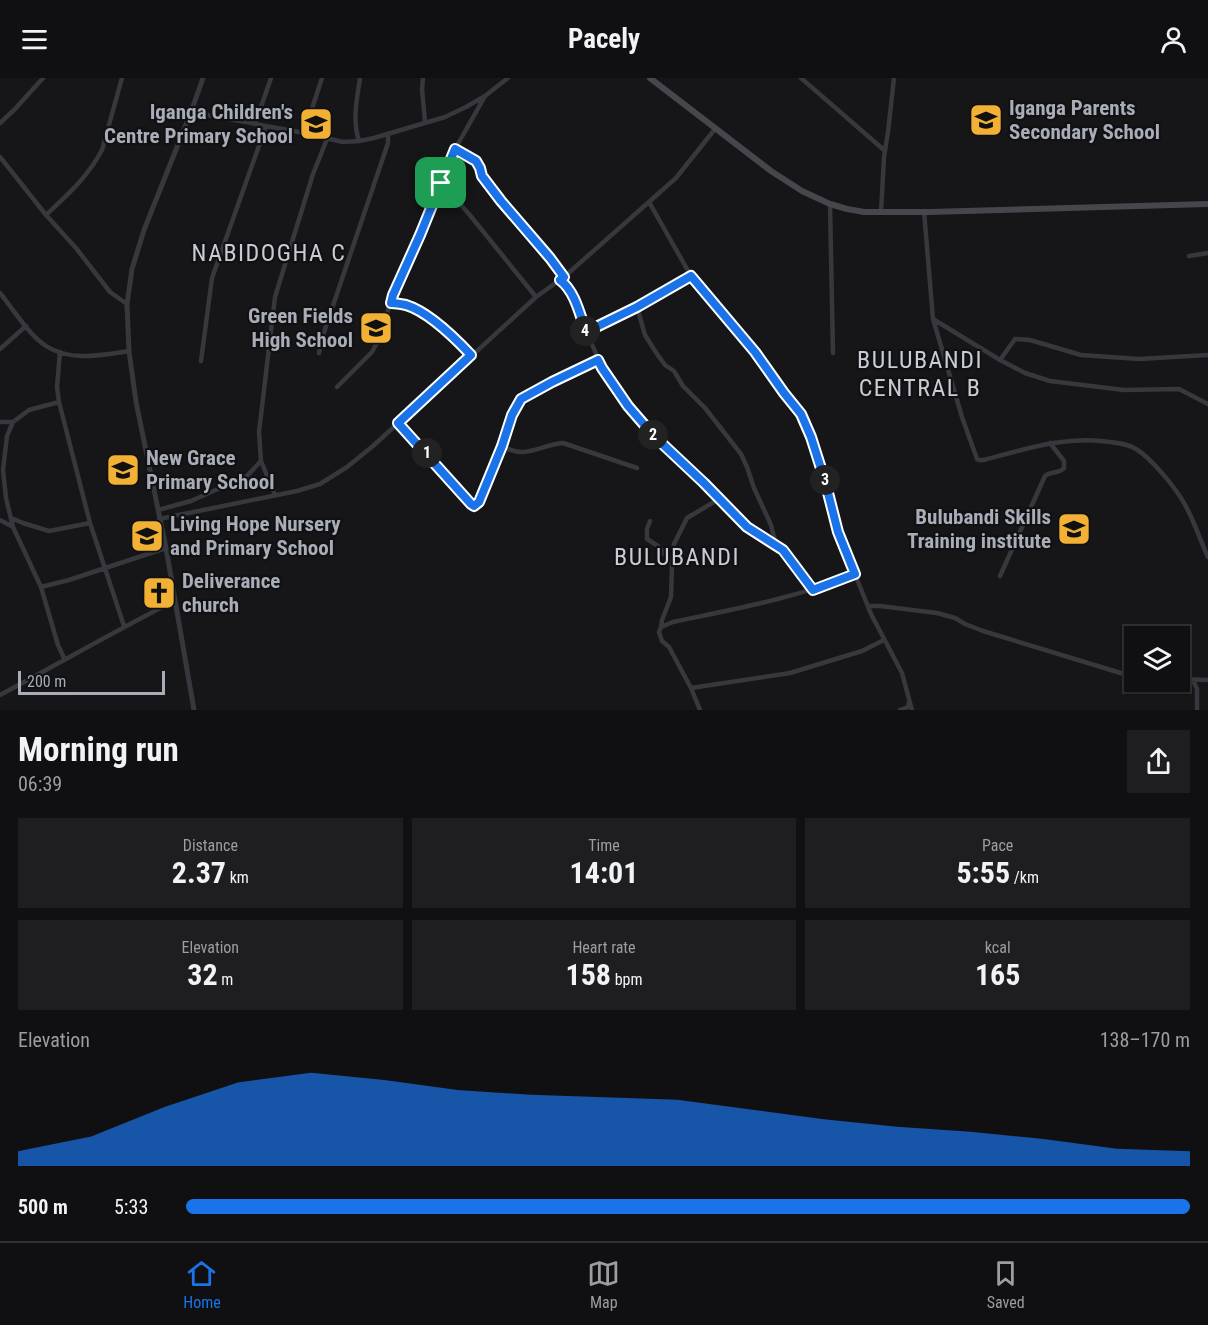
<!DOCTYPE html>
<meta charset="utf-8">
<style>
body{margin:0;font-family:"Roboto Condensed",sans-serif;background:#1e1e20;color:#f1f3f6;height:100vh;display:flex;flex-direction:column;font-size:22px;white-space:nowrap}
*{box-sizing:border-box;margin:0}
p{font-size:20px;color:#9c9d9f}
.icon{flex:none;width:33px;height:33px;fill:none;stroke:currentColor;stroke-width:2;stroke-linecap:round;stroke-linejoin:round}
.map{position:relative;height:632px;overflow:hidden}
.side{display:flex;flex-direction:column;background:#101012;flex:1}
.side>*{flex:none}
.fabs{position:absolute;left:1124px;top:548px;display:grid;gap:12px}
.fabs a{display:grid;place-items:center;width:66px;height:66px;border-radius:0px;background:#101012;box-shadow:0 2px 4px #0004,0 0 0 2px #303032;font-size:30px}
.scale{position:absolute;left:18px;bottom:15px;width:147px;box-sizing:border-box;padding-left:6px;border:3px solid #a8adb8;border-top:0;font-size:16px;line-height:21px;white-space:nowrap;color:#a8adb8;-webkit-text-stroke:4px #111113;paint-order:stroke}
.pin{position:absolute;display:grid;place-items:center;width:51px;height:51px;color:#fff;margin:-26px;border-radius:12px;box-shadow:0 3px 9px #0006}
.km{position:absolute;width:30px;height:30px;margin:-15px;border-radius:50%;background:#222;color:#fff;font-size:16px;line-height:30px;text-align:center}
.round{display:grid;place-items:center;flex:none;width:63px;height:63px;border-radius:0px;background:#1e1e20}
.headline{display:flex;align-items:center;justify-content:space-between;height:102px;padding:0 18px}
h1{font-size:33px;font-weight:700;line-height:45px}
.metrics{display:grid;grid-template-columns:repeat(3,1fr);gap:9px;height:102px;padding:6px 18px}
.metrics div{display:grid;align-content:center;border-radius:0px;background:#1e1e20;text-align:center}
.metrics b{font-size:30px;font-weight:700}
.metrics small{font-size:16px;font-weight:400}
.metrics p{font-size:16px}
.chart{height:168px;padding:12px 18px}
.chart p{display:flex;justify-content:space-between}
.chart svg{width:100%;height:108px;margin-top:6px;fill:#1a73e8;opacity:.7}
ul{padding:0 18px;list-style:none;font-size:20px}
li{display:grid;grid-template-columns:96px 72px 1fr;align-items:center;height:45px}
li i{height:15px;border-radius:8px;background:#1a73e8}
header{display:flex;justify-content:space-between;align-items:center;height:78px;padding:0 18px;background:#101012;font-size:27px;font-weight:700}
.menu{display:flex;justify-content:space-around;align-items:center;height:84px;border-top:2px solid #303032;background:#101012;font-size:16px;color:#9c9d9f}
.menu a{display:grid;justify-items:center;gap:3px}
.menu .active{color:#1a73e8}
.map>svg:first-child{display:block}
.lines{fill:none;stroke-linecap:round;stroke-linejoin:round}
.minor{stroke:#37383d;stroke-width:4.5}
.tertiary{stroke:#37383d;stroke-width:5}
.secondary{stroke:#45474d;stroke-width:6}
.route-casing{stroke:#fff;stroke-width:12}
.route{stroke:#1a73e8;stroke-width:8}
.labels{text-anchor:middle;stroke-width:4.5;stroke-linejoin:round;paint-order:stroke}
.poi-label{font-size:21px;font-weight:bold;fill:#a8adb8;stroke:#111113;text-anchor:start}
.quarter-label{font-size:24px;letter-spacing:1.5px;fill:#c9ccd4;stroke:#111113}
</style>
<header><svg class="icon" aria-label="menu" viewBox="0 0 24 24"><path d="M4 6h16M4 12h16M4 18h16"/></svg>Pacely<svg class="icon" aria-label="person" viewBox="0 0 24 24"><circle cx="12" cy="8" r="4"/><path d="M4 21q1-7 8-7t8 7"/></svg></header>
<div class="map">
<svg width="1208" height="632" viewBox="0 0 1208 632">
<rect width="100%" height="100%" fill="#161618"/>
<g class="lines">
<path class="minor" d="M423,0l-1,11 3,33
M801,0l83,72
M191,34l113,21 39,9 16,-1 15,-3 71,-21 21,-10 19,-11 23,-18
M0,45l15,-14 28,-31
M255,46l16,-46
M304,55l18,-55
M359,63c-7,-21 -2,-42 1,-63
M455,71l13,6 8,6 4,7 2,8 19,25 9,9 40,48 14,19
M0,79l46,58 30,33 34,44 17,12
M441,105l28,31 67,83
M649,124l42,74 64,76 29,41 17,21 10,23 14,44 13,51 33,82 31,59 10,37
M830,126l3,149
M924,133l9,108 29,98 15,42 2,1h5c41,-11 83,-25 126,-18 9,1 18,2 26,7 15,9 39,38 48,54 10,17 16,37 24,54
M881,134l3,-55 4,-25 6,-54
M46,137c22,-21 41,-37 56,-65l20,-72
M1189,178l19,-3
M560,202l4,3 7,11 31,74 26,38 26,30 50,47 43,44 36,23 30,40
M0,215c13,16 28,41 46,53 24,16 56,9 83,5
M391,224c5,1 10,2 15,3 24,7 48,33 65,50
M637,229l8,28 12,19 8,11 9,6 9,15 22,22 36,46 6,13 7,21 17,37 5,20
M933,241l67,41 25,13 25,8 74,9 55,-1 29,15
M586,254l51,-25 54,-31
M0,271l26,-23
M60,274l-3,35 2,15 -30,8 -16,12 -6,14 -4,34 3,28 7,29 28,60 17,58 7,15
M319,275l3,-15 66,-195v-9
M1000,282l15,-21 15,1 51,15 58,4 69,-4
M201,283l11,-83 54,-152
M337,309l35,-35 6,-11 15,-46 27,-60 35,-86 29,-51
M59,324l31,121
M0,344h13
M398,345l73,81 3,2 5,-4 23,-56 9,-31 10,-16 30,-17 47,-21
M502,368c24,14 37,-1 61,-3l74,25
M261,383l14,34
M158,432l33,-9 56,-25 14,-15 -2,-29 16,-135 38,-123 14,-35
M11,440l12,5 26,8 41,-8 34,103
M159,441l138,-28 23,-7 27,-17 26,-21 163,-149 28,-20 112,-99 39,-49
M0,442l13,7
M650,443l-3,8v10l11,7 14,18 -1,33 -9,23 -1,7
M672,486l2,-20 13,-26 32,-19
M1000,498l45,-100c5,-5 15,-2 19,-8v-7l-14,-18
M41,509l28,-7 97,-32
M868,528h12l57,7 18,5 10,6 18,7 141,43 10,1
M1179,601l29,1
M1193,602l4,9v21
M691,610l99,-15 72,-22 22,-11
M0,617c58,-31 115,-64 174,-94
M700,632l-9,-22 -22,-41 -7,-6 -3,-9 2,-5 12,-5c61,-13 124,-24 182,-48
M900,632l8,-3 1,-5"/>
<path class="tertiary" d="M194,632l-28,-162 -30,-146 -7,-51 -2,-47 5,-35 12,-39 47,-118 12,-34"/>
<path class="secondary" d="M650,0l121,93 31,20 28,13 17,5 17,3h66l278,-8"/>
</g>
<g class="lines">
<g class="route-casing">
<path id="route" d="M455,71l21,12 4,7 2,8 19,25 49,57 14,19 -4,3c15,11 20,35 26,52l51,-25 54,-31 64,76 29,41 17,21 10,23 14,44 13,51 17,42 -42,16 -30,-40 -36,-23 -43,-44 -50,-47 -26,-30 -26,-38 -4,-8 -46,22 -31,17 -9,16 -10,31 -23,56 -5,4 -3,-2 -73,-81 73,-68c-16,-17 -42,-43 -65,-50 -5,-1 -10,-2 -15,-2l2,-8 27,-60z"/>
</g>
<use href="#route" class="route"/>
</g>
<defs>
<g id="school-square" transform="scale(1.725)"><rect x="-9" y="-9" width="18" height="18" rx="4" fill="#f2b134" stroke="#111113"/><path d="M0-5L7-2L0 1L-7-2ZM-4 1L0 2.5L4 1V4Q0 6-4 4Z" fill="#111"/></g>
<g id="university-square" transform="scale(1.725)"><rect x="-9" y="-9" width="18" height="18" rx="4" fill="#f2b134" stroke="#111113"/><path d="M0-5L7-2L0 1L-7-2ZM-4 1L0 2.5L4 1V4Q0 6-4 4Z" fill="#111"/></g>
<g id="church-square" transform="scale(1.725)"><rect x="-9" y="-9" width="18" height="18" rx="4" fill="#f2b134" stroke="#111113"/><path d="M-1.2-6h2.4v3.5h3.3v2.4h-3.3V6h-2.4V-.1h-3.3v-2.4h3.3Z" fill="#111"/></g>
</defs>
<g fill-rule="evenodd">
<use href="#school-square" x="986" y="42"/>
<use href="#school-square" x="316" y="46"/>
<use href="#school-square" x="376" y="250"/>
<use href="#school-square" x="123" y="392"/>
<use href="#university-square" x="1074" y="451"/>
<use href="#school-square" x="147" y="458"/>
<use href="#church-square" x="159" y="515"/>
</g>
<g class="labels">
<g class="poi-label">
<text x="1009" y="37">Iganga Parents<tspan x="1009" dy="24">Secondary School</tspan></text>
<text x="293" y="41" text-anchor="end">Iganga Children's<tspan x="293" dy="24">Centre Primary School</tspan></text>
<text x="353" y="245" text-anchor="end">Green Fields<tspan x="353" dy="24">High School</tspan></text>
<text x="146" y="387">New Grace<tspan x="146" dy="24">Primary School</tspan></text>
<text x="1051" y="446" text-anchor="end">Bulubandi Skills<tspan x="1051" dy="24">Training institute</tspan></text>
<text x="170" y="453">Living Hope Nursery<tspan x="170" dy="24">and Primary School</tspan></text>
<text x="182" y="510">Deliverance<tspan x="182" dy="24">church</tspan></text>
</g>
<g class="quarter-label">
<text x="269" y="183">NABIDOGHA C</text>
<text x="920" y="290">BULUBANDI<tspan x="920" dy="28">CENTRAL B</tspan></text>
<text x="677" y="487">BULUBANDI</text>
</g>
</g>
</svg>
<div class="fabs">
<a><svg class="icon" aria-label="layers" viewBox="0 0 24 24"><path d="M12 4l9 5-9 5-9-5zM3 14l9 5 9-5"/></svg></a>
</div>
<div class="scale">200 m</div>
<div class="pin" style="left:441px;top:105px;background:#1e9e55"><svg class="icon" aria-label="arrive" viewBox="0 0 24 24"><path d="M6 21V4h12l-3 4 3 4H6"/></svg></div>
<b class="km" style="left:427px;top:375px">1</b>
<b class="km" style="left:653px;top:357px">2</b>
<b class="km" style="left:825px;top:402px">3</b>
<b class="km" style="left:585px;top:253px">4</b>
</div>
<section class="side">
<div class="headline"><div><h1>Morning run</h1><p>06:39</p></div><a class="round"><svg class="icon" aria-label="share" viewBox="0 0 24 24"><path d="M12 15V3M7 8l5-5 5 5M5 13v7h14v-7"/></svg></a></div>
<div class="metrics">
<div><p>Distance</p><b>2.37<small> km</small></b></div>
<div><p>Time</p><b>14:01</b></div>
<div><p>Pace</p><b>5:55<small> /km</small></b></div>
</div>
<div class="metrics">
<div><p>Elevation</p><b>32<small> m</small></b></div>
<div><p>Heart rate</p><b>158<small> bpm</small></b></div>
<div><p>kcal</p><b>165</b></div>
</div>
<div class="chart"><p><span>Elevation</span>138–170 m</p>
<svg viewBox="0 0 160 44" preserveAspectRatio="none"><path d="M0 44V38L10 32L20 20L30 10L40 6L50 9L60 13L70 15L80 16L90 17L100 21L110 25L120 28L130 30L140 33L150 37L160 38V44z"/></svg>
</div>
<ul>
<li><b>500 m</b>5:33<i style="width:100%"></i></li>
</ul>
</section>
<nav class="menu">
<a class="active"><svg class="icon" aria-label="home" viewBox="0 0 24 24"><path d="M3 11l9-7 9 7M6 9v11h12V9"/></svg>Home</a>
<a><svg class="icon" aria-label="map" viewBox="0 0 24 24"><path d="M3 6l6-2 6 2 6-2v14l-6 2-6-2-6 2zM9 4v14M15 6v14"/></svg>Map</a>
<a><svg class="icon" aria-label="saved" viewBox="0 0 24 24"><path d="M7 4h10v16l-5-4-5 4z"/></svg>Saved</a>
</nav>
